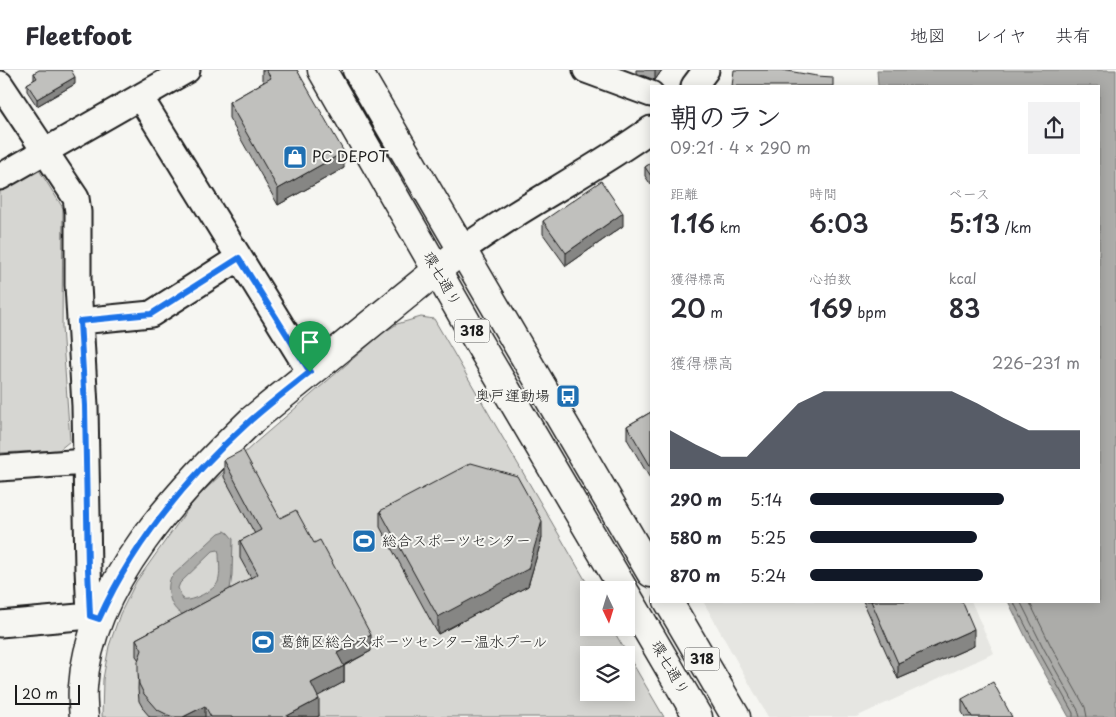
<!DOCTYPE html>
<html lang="ja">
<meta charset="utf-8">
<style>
body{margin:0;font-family:"Playpen Sans","Klee One",sans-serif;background:#f2f2f3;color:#2b2b33;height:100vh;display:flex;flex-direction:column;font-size:19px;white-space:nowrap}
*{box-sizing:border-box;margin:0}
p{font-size:16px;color:#7c7c81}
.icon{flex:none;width:28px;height:28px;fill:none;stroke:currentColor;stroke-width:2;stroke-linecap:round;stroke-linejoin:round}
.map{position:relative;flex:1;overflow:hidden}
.drawer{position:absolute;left:650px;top:15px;width:450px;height:518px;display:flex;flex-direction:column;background:#fff;border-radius:0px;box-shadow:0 2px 12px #0003}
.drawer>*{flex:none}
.needle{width:32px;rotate:176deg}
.controls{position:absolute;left:580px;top:511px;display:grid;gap:10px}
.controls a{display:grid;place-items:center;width:55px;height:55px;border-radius:0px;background:#fff;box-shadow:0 2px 12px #0003;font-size:25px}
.scale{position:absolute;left:15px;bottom:12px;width:65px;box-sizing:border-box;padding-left:5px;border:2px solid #1c1c1c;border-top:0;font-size:14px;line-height:18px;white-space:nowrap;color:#1c1c1c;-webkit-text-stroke:4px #f6f6f2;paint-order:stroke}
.pin{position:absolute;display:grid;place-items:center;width:42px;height:42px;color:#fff;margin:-51px -21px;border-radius:50% 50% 50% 0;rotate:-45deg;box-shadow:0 0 5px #0007}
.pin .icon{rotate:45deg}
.round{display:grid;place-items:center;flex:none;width:52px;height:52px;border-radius:0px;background:#f2f2f3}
.summary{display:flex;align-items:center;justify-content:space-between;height:85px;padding:0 20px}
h1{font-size:28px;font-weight:600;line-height:38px}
.figures{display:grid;grid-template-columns:repeat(3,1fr);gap:8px;height:85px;padding:5px 20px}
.figures div{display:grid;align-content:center}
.figures b{font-size:25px;font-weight:600}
.figures small{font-size:14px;font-weight:400}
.figures p{font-size:14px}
.chart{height:140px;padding:10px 20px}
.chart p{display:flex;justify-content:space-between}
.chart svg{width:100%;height:90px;margin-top:5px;fill:#111827;opacity:.7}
ul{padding:0 20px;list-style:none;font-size:16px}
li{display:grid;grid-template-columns:80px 60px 1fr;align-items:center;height:38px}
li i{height:12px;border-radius:6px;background:#111827}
header{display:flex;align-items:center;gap:30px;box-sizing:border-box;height:70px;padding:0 25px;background:#fff;border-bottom:1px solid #e1e1e2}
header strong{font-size:24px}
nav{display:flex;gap:28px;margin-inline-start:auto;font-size:18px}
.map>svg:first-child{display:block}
.built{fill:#e6e6e2}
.green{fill:#d6d6d2;stroke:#797977;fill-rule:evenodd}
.water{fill:#acaca9;stroke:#727271;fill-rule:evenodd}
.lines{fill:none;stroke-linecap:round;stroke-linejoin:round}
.shore{stroke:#565654;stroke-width:1}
.minor-casing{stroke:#1c1c1c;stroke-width:29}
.tertiary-casing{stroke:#1c1c1c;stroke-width:31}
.primary-casing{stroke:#1c1c1c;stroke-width:31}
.minor{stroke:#f6f6f2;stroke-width:25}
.tertiary{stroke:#f6f6f2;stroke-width:28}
.primary{stroke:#f6f6f2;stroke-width:28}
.wall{fill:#a5a5a3;stroke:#1c1c1c}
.shaded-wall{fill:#868684;stroke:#1c1c1c}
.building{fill:#c0c0bd;stroke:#1c1c1c}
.route-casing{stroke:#fff;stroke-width:10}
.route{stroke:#1a73e8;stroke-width:6}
.labels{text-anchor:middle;stroke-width:4;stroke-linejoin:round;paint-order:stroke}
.shield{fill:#f6f6f2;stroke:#5d5d5c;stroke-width:1}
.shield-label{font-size:14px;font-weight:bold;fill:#1c1c1c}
.poi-label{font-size:15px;fill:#1c1c1c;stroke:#f6f6f2;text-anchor:start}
.street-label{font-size:15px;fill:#1c1c1c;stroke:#f6f6f2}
</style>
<header>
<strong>Fleetfoot</strong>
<nav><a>地図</a><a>レイヤ</a><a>共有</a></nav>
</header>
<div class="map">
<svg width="1116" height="647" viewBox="0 0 1116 647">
<rect width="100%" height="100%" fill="#f6f6f2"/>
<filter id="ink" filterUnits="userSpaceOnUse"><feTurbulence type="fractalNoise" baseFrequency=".02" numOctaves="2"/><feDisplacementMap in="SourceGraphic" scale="10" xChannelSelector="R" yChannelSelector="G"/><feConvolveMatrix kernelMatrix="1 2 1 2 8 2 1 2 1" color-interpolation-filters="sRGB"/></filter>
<g filter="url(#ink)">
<path class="built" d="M703,531h268l23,52 -138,64h-88z"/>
<path class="green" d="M39,100l24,38 -1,119 8,114 -11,9 -59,3v-262z
M421,247l13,2 157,271h-2v38h23l52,89h-562l1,-38 6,-33 11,-32 16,-32 59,-83 60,-56 128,-110 14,-9zM589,585h37v37h-37z"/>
<path class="water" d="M877,0h239v647h-47l-35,-63 -26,-53h91v-515h-221z
M225,461l3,2 5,6 -1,36 -2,14 -7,8 -38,18c-14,-3 -20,-25 -14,-38l48,-44zM218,480l1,3c0,9 2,21 -1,29 -3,8 -27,20 -35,18l-5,-12 2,-5 33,-32z"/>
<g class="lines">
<path class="shore" d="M1013,531l26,51 34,61v4
M1020,531l24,48 34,61 2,7
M1029,531l22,45 34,61 2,10"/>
<g class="minor-casing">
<path id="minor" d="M586,0l65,24
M0,14l76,114 2,14v73l7,121 3,163 2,47
M694,16l12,-16
M140,27l170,275
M0,107l187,-107
M462,180c60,-44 128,-77 189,-121
M80,251l71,-7 88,-56
M0,398l86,-6
M0,554l90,-8 9,3"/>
</g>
<g class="tertiary-casing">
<path id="tertiary" d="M84,647c-1,-10 -2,-20 -1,-30 6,-103 99,-200 169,-267l210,-170"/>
</g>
<g class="primary-casing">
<path id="primary" d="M322,0l149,260 153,260
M357,0l294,503
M626,524l72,123
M668,531l68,116"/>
</g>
<use href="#minor" class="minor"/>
<use href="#tertiary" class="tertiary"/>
<use href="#primary" class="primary"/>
</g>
<path class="wall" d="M262,0h35l47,98 -66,37 -49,-87v-16l35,-20 -2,-2z
M636,0h26l-7,10 -19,-7z
M34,3l41,11 -38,22 -10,-15v-7l7,-4z
M651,93v22l-6,-9v-9z
M543,151l80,5 -57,40 -23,-32z
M651,342v68l-24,-41v-13z
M224,390l56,58 91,133 -27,15v16l-27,14 2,20 -3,1h-166l-6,-7 -5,-9 -1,-12 1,-29 -3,-4v-17l115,-61 -11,-20v-17l15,-7 -31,-57z
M380,441l162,27 -14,48 -90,48 -58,-107z
M863,531h99l12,45 -76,33z
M962,629l50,18h-47l-3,-5z"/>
<path class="shaded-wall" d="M655,0h7l-7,10z
M75,7v7l-38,22v-7z
M344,82v16l-66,37v-16z
M623,143v13l-57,40v-13z
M542,451v17l-14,48 -90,48v-17z
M974,559v17l-76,33v-16z
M371,565v16l-34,18v-16z
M344,596v16l-33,18v-17z
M319,629v17l-3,1h-31z
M205,636v11h-22z"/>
<path class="building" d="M39,0h32l4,7 -38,22 -10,-15 10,-6 -3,-5z
M266,0h31l47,82 -66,37 -49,-87 42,-24z
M734,0h48l35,6 16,1v9h-101z
M651,93v13l-6,-9z
M601,111l22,32 -57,40 -23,-32z
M651,342v55l-24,-41z
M243,380l37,68 16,-8 18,33 6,-3 51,95 -34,18 7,13 -33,17 8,16 -34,18h-74l-6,-11 -22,11h-10l-5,-2 -10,-5 -14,-16 -5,-10 -1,-11v-12l4,-11 -6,-11 122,-65 -18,-33 21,-11 -37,-70z
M471,393l46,13 25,45 -14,48 -90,48 -58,-106z
M871,531h91l12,28 -76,34z
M993,612l19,35h-40l-10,-18z"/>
</g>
<g class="lines" filter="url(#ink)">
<g class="route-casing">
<path id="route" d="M239,188l71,114c-20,16 -40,31 -59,48 -62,56 -118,123 -152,199l-9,-3 -2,-47 -3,-163 -5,-85 71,-7z"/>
</g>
<use href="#route" class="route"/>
</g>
<defs>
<g id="shop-square" transform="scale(1.25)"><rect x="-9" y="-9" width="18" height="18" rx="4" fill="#1f6fb2" stroke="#f6f6f2"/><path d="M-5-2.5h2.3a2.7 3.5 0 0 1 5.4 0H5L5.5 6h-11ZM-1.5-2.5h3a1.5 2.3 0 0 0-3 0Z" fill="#fff"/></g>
<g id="bus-square" transform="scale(1.25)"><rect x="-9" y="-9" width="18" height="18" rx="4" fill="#1f6fb2" stroke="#f6f6f2"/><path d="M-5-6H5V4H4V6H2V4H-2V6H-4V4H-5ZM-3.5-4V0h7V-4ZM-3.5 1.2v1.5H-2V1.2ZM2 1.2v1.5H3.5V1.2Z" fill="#fff"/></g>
<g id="stadium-square" transform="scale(1.25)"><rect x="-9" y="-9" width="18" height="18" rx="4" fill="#1f6fb2" stroke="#f6f6f2"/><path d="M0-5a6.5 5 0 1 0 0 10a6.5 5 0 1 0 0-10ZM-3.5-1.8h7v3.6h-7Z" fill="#fff"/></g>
</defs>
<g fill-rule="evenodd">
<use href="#shop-square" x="295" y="87"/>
<use href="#bus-square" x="568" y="326"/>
<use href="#stadium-square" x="364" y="471"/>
<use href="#stadium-square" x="263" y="572"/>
</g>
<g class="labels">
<g class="shield">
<rect x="454.5" y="249.5" width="35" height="23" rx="4"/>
<rect x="684.5" y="577.5" width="35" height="23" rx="4"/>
</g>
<g class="shield-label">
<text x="472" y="266">318</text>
<text x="702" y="594">318</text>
</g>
<g class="poi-label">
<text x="312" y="92">PC DEPOT</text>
<text x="550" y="331" text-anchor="end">奥戸運動場</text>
<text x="382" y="476">総合スポーツセンター</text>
<text x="280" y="577">葛飾区総合スポーツセンター温水プール</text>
</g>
<g class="street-label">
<text transform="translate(442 209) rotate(60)" y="5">環七通り</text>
<text transform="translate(670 598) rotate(60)" y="5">環七通り</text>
</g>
</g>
</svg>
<div class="controls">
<a><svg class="needle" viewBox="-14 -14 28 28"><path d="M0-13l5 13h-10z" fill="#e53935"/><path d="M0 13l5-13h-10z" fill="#7c7c81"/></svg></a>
<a><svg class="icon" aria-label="layers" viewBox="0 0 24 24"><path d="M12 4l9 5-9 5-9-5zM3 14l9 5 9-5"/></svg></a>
</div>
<div class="scale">20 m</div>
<div class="pin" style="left:310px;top:302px;background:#1e9e55"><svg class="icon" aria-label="arrive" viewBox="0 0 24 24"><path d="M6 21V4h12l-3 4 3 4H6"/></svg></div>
<section class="drawer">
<div class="summary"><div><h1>朝のラン</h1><p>09:21 · 4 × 290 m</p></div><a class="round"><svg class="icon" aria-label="share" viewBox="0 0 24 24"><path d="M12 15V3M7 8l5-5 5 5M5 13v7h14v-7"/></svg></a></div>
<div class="figures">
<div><p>距離</p><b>1.16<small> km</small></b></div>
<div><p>時間</p><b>6:03</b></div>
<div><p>ペース</p><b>5:13<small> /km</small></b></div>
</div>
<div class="figures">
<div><p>獲得標高</p><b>20<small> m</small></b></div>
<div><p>心拍数</p><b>169<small> bpm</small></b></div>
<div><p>kcal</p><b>83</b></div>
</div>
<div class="chart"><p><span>獲得標高</span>226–231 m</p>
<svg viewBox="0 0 160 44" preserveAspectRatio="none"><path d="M0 44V25L10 32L20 38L30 38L40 25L50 12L60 6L70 6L80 6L90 6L100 6L110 6L120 12L130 19L140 25L150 25L160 25V44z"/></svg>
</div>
<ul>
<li><b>290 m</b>5:14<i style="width:72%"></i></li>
<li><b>580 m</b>5:25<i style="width:62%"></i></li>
<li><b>870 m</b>5:24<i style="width:64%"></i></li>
</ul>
</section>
</div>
